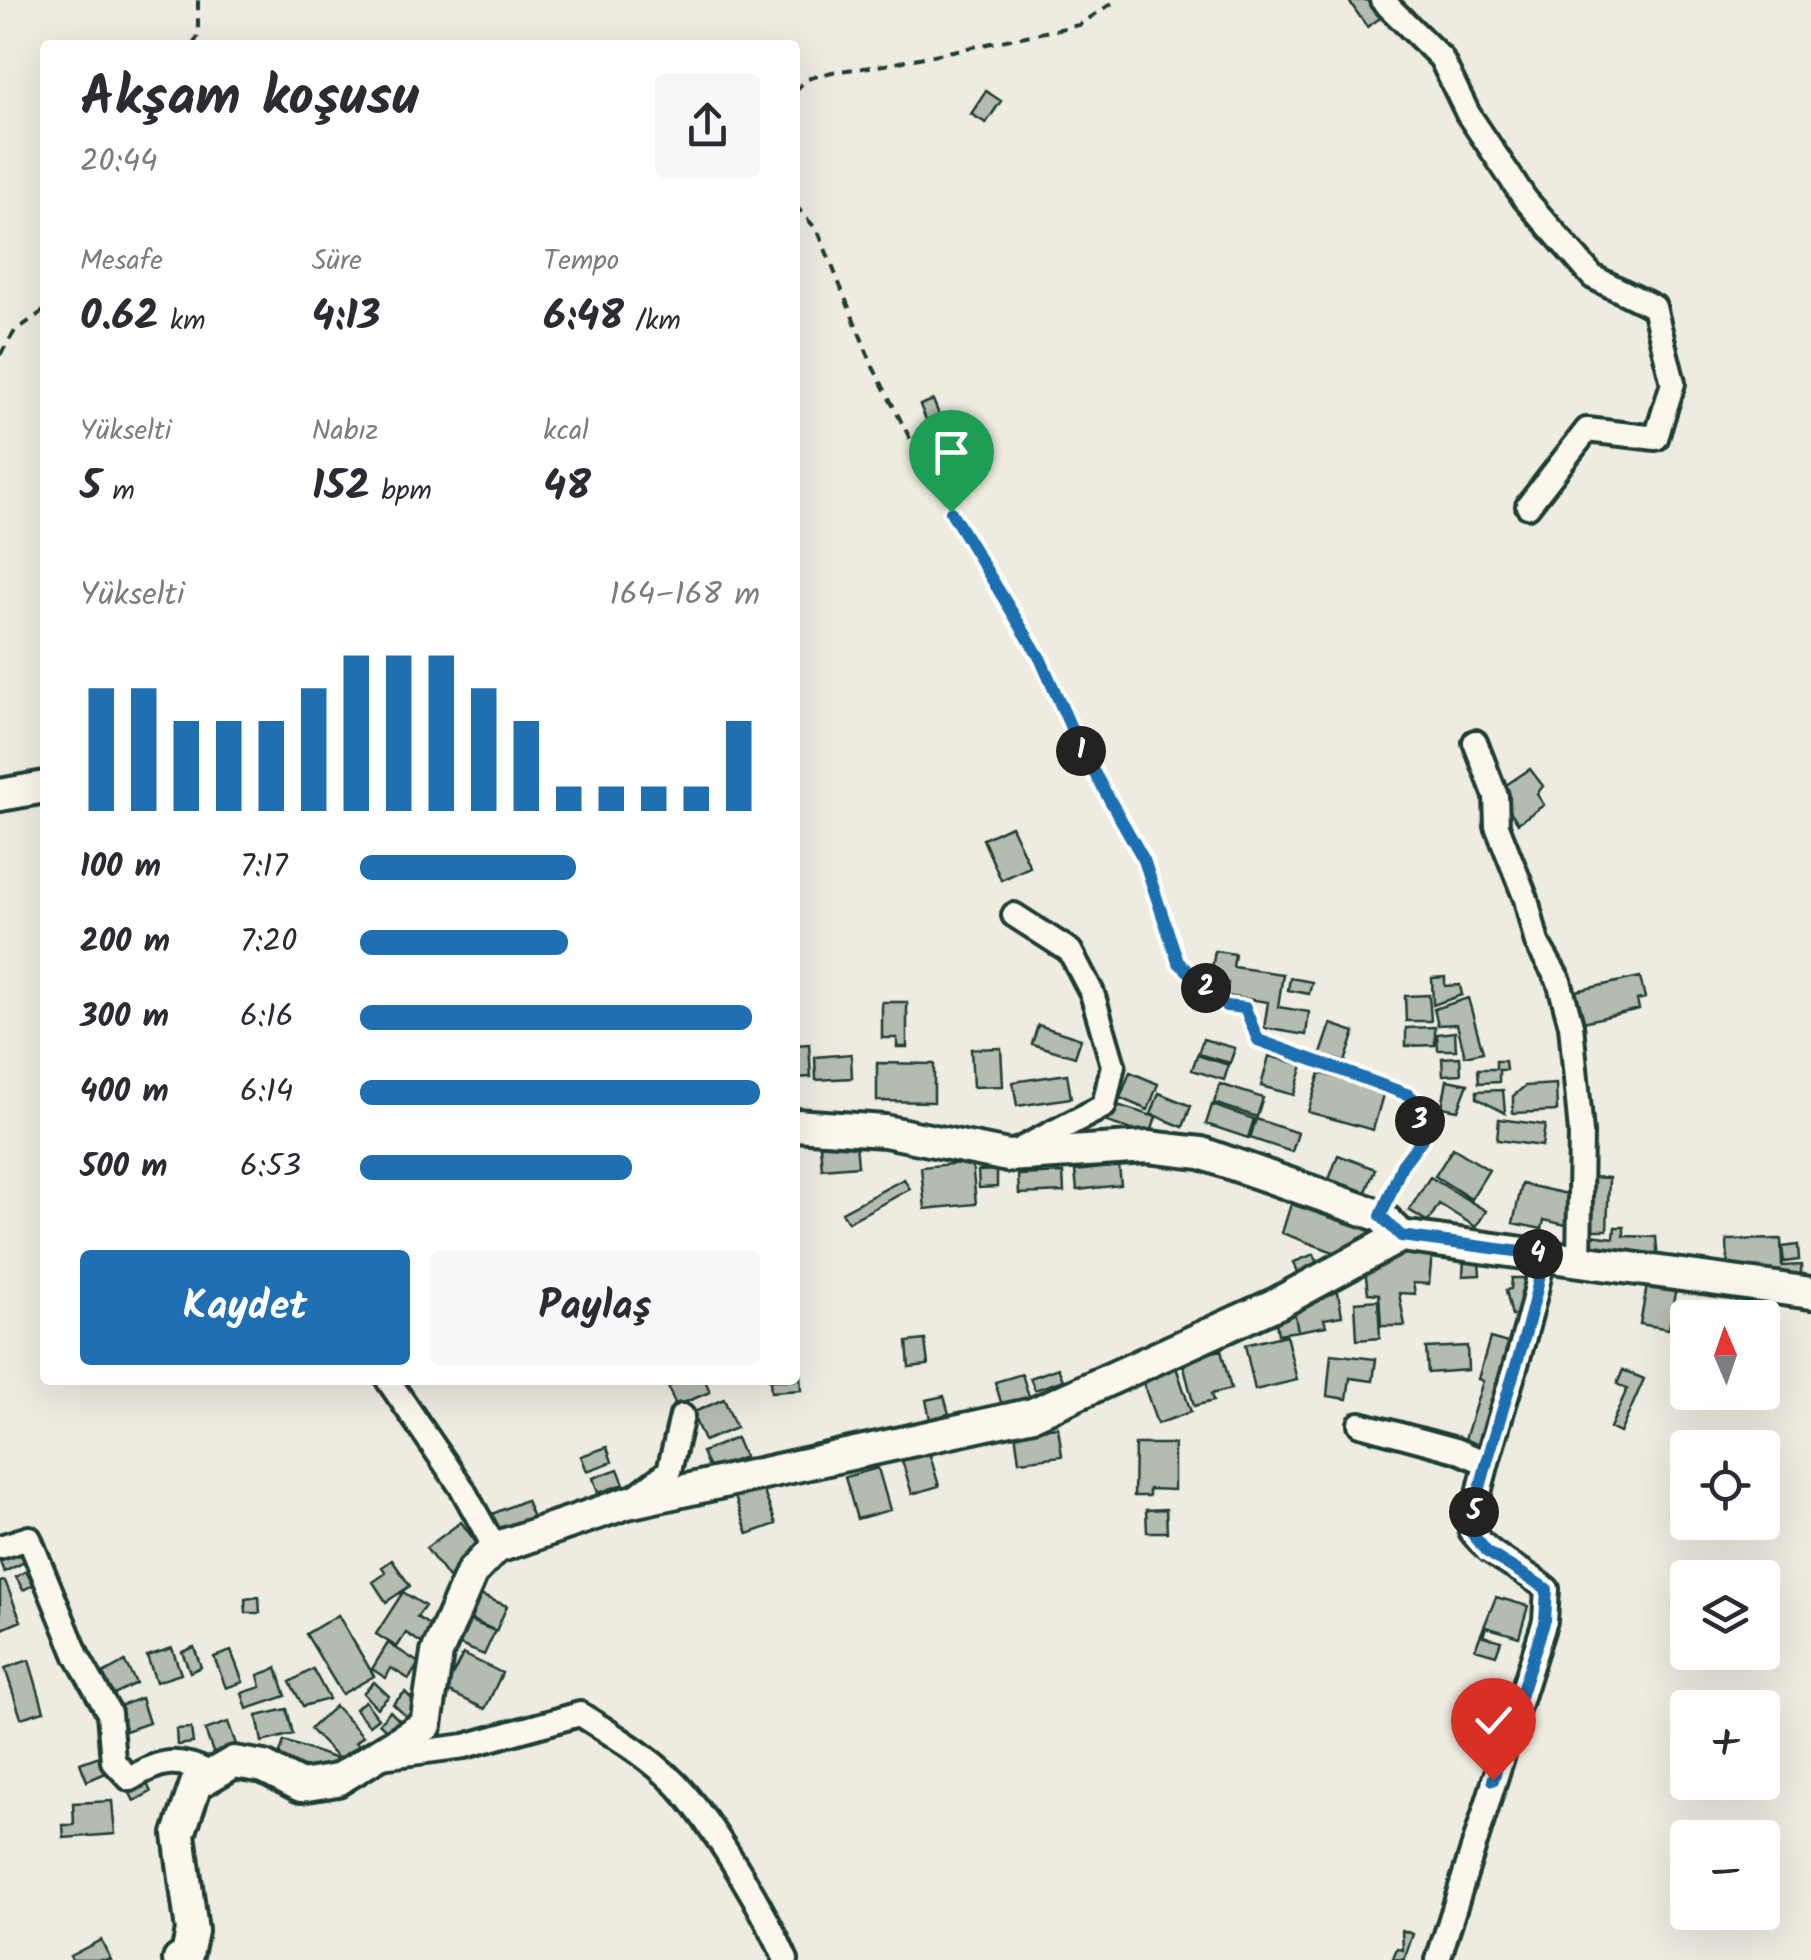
<!DOCTYPE html>
<html lang="tr">
<meta charset="utf-8">
<style>
body{margin:0;font-family:Kalam,sans-serif;background:#f7f7f7;color:#2b2b33;height:100vh;display:flex;flex-direction:column;font-size:38px;white-space:nowrap}
*{box-sizing:border-box;margin:0}
p{font-size:32px;color:#7c7c81}
.icon{flex:none;width:55px;height:55px;fill:none;stroke:currentColor;stroke-width:2;stroke-linecap:round;stroke-linejoin:round}
.map{position:relative;flex:1;overflow:hidden}
.details{position:absolute;left:40px;top:40px;width:760px;height:1345px;display:flex;flex-direction:column;background:#fff;border-radius:10px;box-shadow:0 10px 40px #0002}
.details>*{flex:none}
.needle{width:65px;rotate:358deg}
.fabs{position:absolute;left:1670px;top:1300px;display:grid;gap:20px}
.fabs a{display:grid;place-items:center;width:110px;height:110px;border-radius:10px;background:#fff;box-shadow:0 10px 40px #0002;font-size:50px}
.pin{position:absolute;display:grid;place-items:center;width:85px;height:85px;color:#fff;margin:-102px -42px;border-radius:50% 50% 50% 0;rotate:-45deg;box-shadow:0 0 10px #0007}
.pin .icon{rotate:45deg}
.km{position:absolute;width:50px;height:50px;margin:-25px;border-radius:50%;background:#222;color:#fff;font-size:28px;line-height:50px;text-align:center}
.round{display:grid;place-items:center;flex:none;width:105px;height:105px;border-radius:10px;background:#f7f7f7}
.overview{display:flex;align-items:center;justify-content:space-between;height:170px;padding:0 40px}
h1{font-size:55px;font-weight:800;line-height:75px}
.metrics{display:grid;grid-template-columns:repeat(3,1fr);gap:15px;height:170px;padding:10px 40px}
.metrics div{display:grid;align-content:center}
.metrics b{font-size:42px;font-weight:800}
.metrics small{font-size:28px;font-weight:400}
.metrics p{font-size:28px}
.chart{height:280px;padding:20px 40px}
.chart p{display:flex;justify-content:space-between}
.chart svg{width:100%;height:180px;margin-top:10px;stroke:#1f6fb2;stroke-width:6}
.action{display:flex;gap:20px;margin-top:auto;padding:20px 40px}
.action a{flex:1;height:115px;border-radius:10px;background:#1f6fb2;color:#fff;font-size:40px;font-weight:800;line-height:115px;text-align:center}
.action a+a{background:#f7f7f7;color:#2b2b33}
ul{padding:0 40px;list-style:none;font-size:32px}
li{display:grid;grid-template-columns:160px 120px 1fr;align-items:center;height:75px}
li i{height:25px;border-radius:12px;background:#1f6fb2}
.map>svg:first-child{display:block}
.building{fill:#b4bbb0;stroke:#1f3d34;stroke-width:2.5}
.lines{fill:none;stroke-linecap:round;stroke-linejoin:round}
.street-casing{stroke:#1f3d34;stroke-width:30}
.secondary-casing{stroke:#1f3d34;stroke-width:38}
.path{stroke:#1f3d34;stroke-width:4;stroke-dasharray:10 8;stroke-linecap:butt}
.street{stroke:#fbf7ec;stroke-width:22}
.secondary{stroke:#fbf7ec;stroke-width:30}
.route-casing{stroke:#fff;stroke-width:20}
.route{stroke:#1f6fb2;stroke-width:12}
</style>
<div class="map">
<svg width="1811" height="1960" viewBox="0 0 1811 1960">
<rect width="100%" height="100%" fill="#eeece1"/>
<filter id="ink" filterUnits="userSpaceOnUse"><feTurbulence type="fractalNoise" baseFrequency=".01" numOctaves="2"/><feDisplacementMap in="SourceGraphic" scale="20" xChannelSelector="R" yChannelSelector="G"/><feConvolveMatrix kernelMatrix="1 2 1 2 8 2 1 2 1" color-interpolation-filters="sRGB"/></filter>
<g filter="url(#ink)">
<path class="building" d="M1370,0l12,17 -15,10 -18,-26z
M986,91l15,10 -15,22 -15,-9z
M933,400l9,22 -13,5 -9,-22z
M1530,769l13,17 -6,8 7,11 -26,18 -21,-32z
M1011,826l19,41 -29,13 -18,-41z
M1215,951l20,3 -2,13 50,7 -5,33 31,5 -3,23 -42,-7 4,-26 -42,-6 2,-13 -18,-3z
M1445,977v9l15,-1 2,10 -29,10 -1,-27z
M1640,977l5,21 -8,2 2,9 -56,13 -7,-31z
M1290,978l22,4 -3,12 -21,-4z
M1429,995l2,26h-25l-1,-25z
M1468,998l15,54 -18,4 -8,-32 -19,1 -4,-16z
M882,1002h25v45h-10v-9h-15z
M1331,1024l24,8 -10,30 -24,-8z
M1038,1025l43,14 -6,18 -43,-13z
M1435,1027v18l-29,1v-18z
M1455,1032l1,18h-18l-1,-16z
M1203,1039l32,9 -5,15 -32,-9z
M809,1044l2,33 -16,1v-33z
M1001,1048l2,38 -30,1 -2,-38z
M851,1054l1,24 -36,2 -1,-23z
M1197,1055l32,10 -5,15 -32,-10z
M1269,1056l34,9 -9,30 -33,-9z
M1460,1057l1,17 -18,1 -1,-17z
M1496,1061h9l1,9h-7v12l-20,1 -1,-14h18z
M877,1063l57,1v38l-57,-1z
M1130,1072l28,12 -10,26 -28,-12z
M1320,1073l64,18 -11,39 -65,-18z
M1067,1074l4,24 -54,8 -4,-24z
M1447,1080l21,4 -10,26 -16,-3z
M1220,1084l43,14 -6,19 -43,-14z
M1556,1084l1,27 -44,2v-17l12,-10z
M1503,1090l2,23 -28,-15v-7z
M1159,1093l32,13 -8,21 -32,-13z
M1114,1104l42,13 -6,19 -43,-14z
M1212,1105l42,14 -6,19 -42,-14z
M1256,1119l42,14 -6,19 -42,-14z
M1499,1119l46,6 -3,21 -45,-6z
M856,1142l2,24 -36,3 -2,-24z
M1453,1148l36,22 -18,29 -36,-23z
M1338,1155l37,14 -11,28 -37,-12z
M972,1162l4,42 -51,5 -4,-42z
M1119,1166l2,19 -44,5 -2,-19z
M997,1170v17l-18,1 -1,-17z
M1063,1173l1,19 -45,2 -1,-19z
M1430,1177l56,34 -10,16 -37,-23 -11,18 -19,-12z
M1590,1177l19,1 -2,52h-19z
M904,1179l6,10 -62,33 -6,-10z
M1522,1184l50,11 -6,30 -22,-5 -2,9 -29,-6z
M1291,1204l67,23 3,-8 16,5 -7,22 -15,14 -73,-27z
M1615,1227h9v9l32,1 2,25 -68,-12 1,-15 23,3z
M1781,1239l1,27 19,-1v9l-73,2 -1,-36z
M1798,1245l1,15 -15,2 -2,-15z
M1401,1252l31,1 -3,31 -16,-1 2,11 -16,-1 6,33h-24l-2,-32 -11,-1 -3,-23z
M1314,1254l8,19 -21,8 -7,-19z
M1464,1259l15,1 1,15 -17,1z
M1512,1278h16v37l-16,1 -6,-26 5,-1z
M1648,1280l28,6 -7,43 -29,-5z
M1338,1292l4,24 -18,3 2,7 -28,5 -6,-31z
M1292,1300l6,31 -20,3 -5,-30z
M1378,1300l2,38 -23,2 -2,-38z
M1286,1335l11,45 -42,10 -10,-45z
M1490,1338l25,7 -34,109 -19,-5 21,-68 -5,-2z
M925,1340l3,25 -19,2 -2,-25z
M1467,1346l1,24 -40,3 -2,-25z
M1221,1350l10,39 -20,5 2,7 -19,5 -12,-46z
M1331,1354l45,5 -3,22 -23,-3 -3,21 -20,-3z
M1176,1367l15,45 -34,12 -15,-45z
M1058,1368l5,12 -28,10 -5,-12z
M1623,1370l21,9 -24,54 -10,-5 17,-39 -10,-5z
M800,1374l1,16 -30,2 -1,-12h25z
M1022,1374l9,29 -27,9 -9,-30z
M685,1380h20l5,12 -34,14 -8,-19z
M944,1396l5,18 -19,5 -4,-19z
M724,1399l12,29 -32,13 -12,-28z
M1058,1427l4,29 -43,5 -4,-29z
M736,1438l8,19 -34,14 -8,-19z
M1135,1444h39v46l-25,-1v7h-15z
M607,1447l5,15 -25,9 -6,-15z
M929,1452l10,34 -27,8 -10,-34z
M878,1468l12,42 -33,9 -12,-42z
M618,1469l6,15 -26,9 -5,-15z
M762,1487l14,37 -28,10 -13,-37z
M526,1500l8,20 -34,13 -8,-19z
M1166,1509l1,23h-20l-1,-22z
M461,1522l22,30 -35,26 -22,-30z
M28,1548l5,10 -29,14 -4,-10z
M392,1560l18,26 -24,16 -13,-20 13,-9 -4,-6z
M26,1571l7,14 -10,5 -7,-13z
M5,1581l16,40 -21,9v-48z
M403,1592l22,14 -8,11 20,13 -11,16 -20,-13 -9,14 -21,-13z
M475,1593l32,13 -11,25 -31,-14z
M259,1597l1,16h-14l-1,-14z
M1496,1597l32,9 -9,31 -33,-10 -3,9 18,5 -5,14 -21,-6z
M338,1615l36,61 -32,18 -36,-60z
M463,1618l32,13 -11,24 -31,-13z
M388,1643l31,20 -10,16 -18,-11 -5,10 -14,-9z
M194,1647l7,20 -11,5 -8,-20z
M172,1648l9,26 -25,8 -9,-26z
M231,1651l12,31 -17,6 -12,-31z
M463,1654l39,19 -17,36 -40,-19z
M29,1660l15,51 -23,7 -16,-50z
M125,1662l11,21 -24,12 -11,-20z
M277,1668l9,28 -39,13 -5,-16 19,-6 -3,-12z
M313,1669l16,30 -26,7 -13,-24z
M374,1682l15,14 -12,12 -14,-15z
M405,1692l14,14 -11,12 -15,-14z
M141,1698l8,25 -23,8 -9,-24z
M365,1701l13,17 -9,7 -14,-16z
M335,1706l28,30 -7,6 10,10 -18,17 -38,-40z
M287,1709l6,25 -31,8 -5,-26z
M390,1711l15,15 -12,11 -14,-14z
M228,1722l10,28 -23,8 -10,-28z
M191,1728l2,15 -16,2 -1,-16z
M284,1741l59,20 -6,17 -59,-19z
M102,1755l6,17 -21,9 -7,-18z
M145,1780l6,12 -17,9 -6,-12z
M112,1801l3,33 -51,4 -1,-13h11l-1,-22z
M1402,1930l11,4 -9,26 -11,-2 4,-10 6,2z
M101,1940l10,20h-39l-2,-4z"/>
<g class="lines">
<g class="street-casing">
<path id="street" d="M1382,0l59,58 27,56 57,85 68,78 61,30 19,76 -17,55 -69,-8 -59,76
M1475,742l21,54 1,30 29,73 11,44 22,38 12,44 10,108 -2,128
M1014,915l56,36 22,42 21,72 -9,41 -89,46
M388,1380l74,108 33,60
M1360,1424l96,26 28,12
M634,1498l35,-27 13,-55
M0,1547l29,-9 48,118 32,57 4,48 17,18c30,-19 48,-22 80,-6
M381,1757l84,-11 115,-32c35,22 78,48 105,80 35,42 79,116 101,166
M1438,1960l107,-339 2,-32c-27,-23 -54,-29 -76,-58 17,-94 56,-182 72,-276"/>
</g>
<g class="secondary-casing">
<path id="secondary" d="M0,795l45,-8
M795,1125l90,6 123,25 140,-9 53,6 180,63 20,20
M179,1960l8,-5 5,-24 -13,-97 17,-50 38,-22 30,5 37,19 36,-6 89,-55 11,-72 35,-81 23,-24 132,-45 406,-89 245,-111 123,-67 410,57"/>
</g>
<path class="path" d="M193,45l5,-9v-36
M795,91l12,-12 25,-7 53,-7 194,-40 38,-25
M795,205l23,26 55,136 43,83 124,207 39,89 65,115 34,101 48,44 19,3 13,31 151,55 10,8 3,36 -20,26 -12,28
M0,355l15,-24 30,-21"/>
<use href="#street" class="street"/>
<use href="#secondary" class="secondary"/>
</g>
</g>
<g class="lines" filter="url(#ink)">
<g class="route-casing">
<path id="route" d="M951,512l89,146 39,88 65,114 34,102 48,44 19,2 13,32 151,55 10,8 3,36 -20,26 -21,51 20,20 143,19c-17,94 -55,182 -74,276l17,21 60,37 -2,31 -52,160"/>
</g>
<use href="#route" class="route"/>
</g>
</svg>
<div class="fabs">
<a><svg class="needle" viewBox="-14 -14 28 28"><path d="M0-13l5 13h-10z" fill="#e53935"/><path d="M0 13l5-13h-10z" fill="#7c7c81"/></svg></a>
<a><svg class="icon" aria-label="locate" viewBox="0 0 24 24"><circle cx="12" cy="12" r="6"/><path d="M12 2v4M12 18v4M2 12h4M18 12h4"/></svg></a>
<a><svg class="icon" aria-label="layers" viewBox="0 0 24 24"><path d="M12 4l9 5-9 5-9-5zM3 14l9 5 9-5"/></svg></a>
<a>+</a>
<a>−</a>
</div>
<div class="pin" style="left:951px;top:512px;background:#1e9e55"><svg class="icon" aria-label="arrive" viewBox="0 0 24 24"><path d="M6 21V4h12l-3 4 3 4H6"/></svg></div>
<div class="pin" style="left:1493px;top:1780px;background:#d93025"><svg class="icon" aria-label="check" viewBox="0 0 24 24"><path d="M5 12l5 5 9-10"/></svg></div>
<b class="km" style="left:1081px;top:751px">1</b>
<b class="km" style="left:1206px;top:988px">2</b>
<b class="km" style="left:1420px;top:1121px">3</b>
<b class="km" style="left:1538px;top:1254px">4</b>
<b class="km" style="left:1474px;top:1512px">5</b>
<section class="details">
<div class="overview"><div><h1>Akşam koşusu</h1><p>20:44</p></div><a class="round"><svg class="icon" aria-label="share" viewBox="0 0 24 24"><path d="M12 15V3M7 8l5-5 5 5M5 13v7h14v-7"/></svg></a></div>
<div class="metrics">
<div><p>Mesafe</p><b>0.62<small> km</small></b></div>
<div><p>Süre</p><b>4:13</b></div>
<div><p>Tempo</p><b>6:48<small> /km</small></b></div>
</div>
<div class="metrics">
<div><p>Yükselti</p><b>5<small> m</small></b></div>
<div><p>Nabız</p><b>152<small> bpm</small></b></div>
<div><p>kcal</p><b>48</b></div>
</div>
<div class="chart"><p><span>Yükselti</span>164–168 m</p>
<svg viewBox="0 0 160 44" preserveAspectRatio="none"><path d="M5 44V14M15 44V14M25 44V22M35 44V22M45 44V22M55 44V14M65 44V6M75 44V6M85 44V6M95 44V14M105 44V22M115 44V38M125 44V38M135 44V38M145 44V38M155 44V22"/></svg>
</div>
<ul>
<li><b>100 m</b>7:17<i style="width:54%"></i></li>
<li><b>200 m</b>7:20<i style="width:52%"></i></li>
<li><b>300 m</b>6:16<i style="width:98%"></i></li>
<li><b>400 m</b>6:14<i style="width:100%"></i></li>
<li><b>500 m</b>6:53<i style="width:68%"></i></li>
</ul>
<div class="action"><a>Kaydet</a><a>Paylaş</a></div>
</section>
</div>
